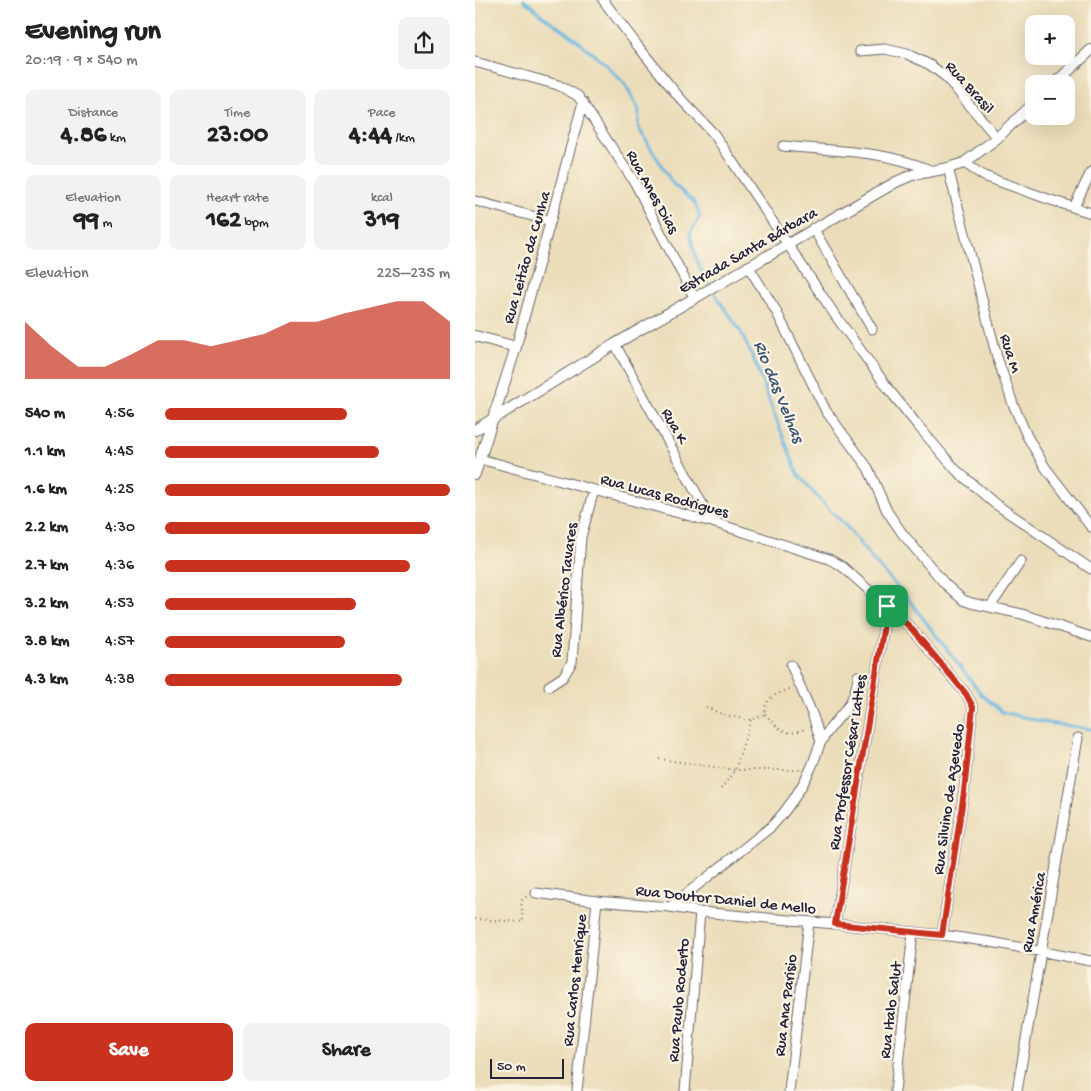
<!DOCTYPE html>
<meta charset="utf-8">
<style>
body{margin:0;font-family:"Gochi Hand",sans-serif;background:#f2f2f2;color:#222;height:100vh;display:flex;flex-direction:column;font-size:19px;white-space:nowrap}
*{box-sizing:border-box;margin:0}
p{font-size:16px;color:#767676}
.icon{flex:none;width:28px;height:28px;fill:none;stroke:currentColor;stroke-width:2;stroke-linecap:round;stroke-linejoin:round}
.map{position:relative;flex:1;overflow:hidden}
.panel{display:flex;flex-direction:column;background:#fff;width:475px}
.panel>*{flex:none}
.fabs{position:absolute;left:550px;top:15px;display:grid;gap:10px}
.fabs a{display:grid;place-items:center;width:50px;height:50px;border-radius:10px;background:#fff;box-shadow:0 5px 20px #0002;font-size:25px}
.scale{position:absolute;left:15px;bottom:12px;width:74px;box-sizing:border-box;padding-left:5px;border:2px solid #22223b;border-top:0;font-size:14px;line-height:18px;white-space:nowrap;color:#22223b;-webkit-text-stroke:4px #fcf5e5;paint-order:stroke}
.pin{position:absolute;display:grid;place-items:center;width:42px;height:42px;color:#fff;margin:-21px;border-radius:10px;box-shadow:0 2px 8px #0006}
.round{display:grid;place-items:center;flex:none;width:52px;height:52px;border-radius:10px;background:#f2f2f2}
.overview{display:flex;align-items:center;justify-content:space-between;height:85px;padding:0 25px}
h1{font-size:28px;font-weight:800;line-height:38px}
.stats{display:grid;grid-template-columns:repeat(3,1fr);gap:8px;height:85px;padding:5px 25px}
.stats div{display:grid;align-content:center;border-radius:10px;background:#f2f2f2;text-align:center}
.stats b{font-size:25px;font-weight:800}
.stats small{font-size:14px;font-weight:400}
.stats p{font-size:14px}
.chart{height:140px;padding:10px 25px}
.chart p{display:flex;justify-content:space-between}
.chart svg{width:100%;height:90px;margin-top:5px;fill:#c8321e;opacity:.7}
.button{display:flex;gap:10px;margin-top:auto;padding:10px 25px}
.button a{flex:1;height:58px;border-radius:10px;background:#c8321e;color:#fff;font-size:20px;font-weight:800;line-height:58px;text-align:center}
.button a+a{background:#f2f2f2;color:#222}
ul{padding:0 25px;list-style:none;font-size:16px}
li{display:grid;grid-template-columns:80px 60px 1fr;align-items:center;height:38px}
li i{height:12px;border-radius:6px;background:#c8321e}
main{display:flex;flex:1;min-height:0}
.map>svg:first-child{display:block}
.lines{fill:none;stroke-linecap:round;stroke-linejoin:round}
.stream{stroke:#67b6e1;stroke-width:3}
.minor-casing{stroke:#686367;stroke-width:11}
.tertiary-casing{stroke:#686367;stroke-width:12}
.path{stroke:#686367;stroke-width:2;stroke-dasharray:1 4;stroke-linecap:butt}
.minor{stroke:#fff;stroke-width:9}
.tertiary{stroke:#fff;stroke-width:10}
.route-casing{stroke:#fff;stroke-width:10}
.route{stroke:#c8321e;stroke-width:6}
.labels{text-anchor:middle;stroke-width:4.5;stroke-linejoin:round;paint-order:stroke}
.street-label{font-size:16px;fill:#22223b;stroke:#fcf5e5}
.water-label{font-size:18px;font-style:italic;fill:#3a5675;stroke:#fcf5e5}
</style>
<main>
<section class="panel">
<div class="overview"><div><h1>Evening run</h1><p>20:19 · 9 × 540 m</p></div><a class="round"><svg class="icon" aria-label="share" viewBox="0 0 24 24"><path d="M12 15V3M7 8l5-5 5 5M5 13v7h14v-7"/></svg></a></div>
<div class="stats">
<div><p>Distance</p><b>4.86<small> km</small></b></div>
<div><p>Time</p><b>23:00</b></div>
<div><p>Pace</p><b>4:44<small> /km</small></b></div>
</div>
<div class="stats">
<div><p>Elevation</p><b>99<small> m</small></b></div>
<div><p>Heart rate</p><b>162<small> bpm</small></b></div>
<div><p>kcal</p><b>319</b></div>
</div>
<div class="chart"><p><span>Elevation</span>225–235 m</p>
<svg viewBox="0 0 160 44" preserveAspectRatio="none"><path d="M0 44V16L10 28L20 38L30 38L40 32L50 25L60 25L70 28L80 25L90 22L100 16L110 16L120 12L130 9L140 6L150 6L160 16V44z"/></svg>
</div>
<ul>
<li><b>540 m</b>4:56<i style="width:64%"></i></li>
<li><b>1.1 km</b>4:45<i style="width:75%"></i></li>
<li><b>1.6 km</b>4:25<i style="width:100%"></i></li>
<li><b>2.2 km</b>4:30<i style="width:93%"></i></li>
<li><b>2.7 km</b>4:36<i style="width:86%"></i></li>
<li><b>3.2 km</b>4:53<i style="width:67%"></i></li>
<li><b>3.8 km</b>4:57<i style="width:63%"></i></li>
<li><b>4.3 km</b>4:38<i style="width:83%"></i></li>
</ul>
<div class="button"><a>Save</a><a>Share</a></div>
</section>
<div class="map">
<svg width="616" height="1091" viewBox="0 0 616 1091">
<rect width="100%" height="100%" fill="#fcf5e5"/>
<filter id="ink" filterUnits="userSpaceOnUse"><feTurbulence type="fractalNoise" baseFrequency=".02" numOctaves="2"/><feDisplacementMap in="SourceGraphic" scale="10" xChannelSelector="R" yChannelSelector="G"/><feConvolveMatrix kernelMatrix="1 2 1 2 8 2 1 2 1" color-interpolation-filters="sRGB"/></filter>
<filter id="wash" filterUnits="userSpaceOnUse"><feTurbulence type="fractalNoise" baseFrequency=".0096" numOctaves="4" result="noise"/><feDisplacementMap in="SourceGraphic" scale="20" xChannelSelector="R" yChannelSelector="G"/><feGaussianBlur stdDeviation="1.12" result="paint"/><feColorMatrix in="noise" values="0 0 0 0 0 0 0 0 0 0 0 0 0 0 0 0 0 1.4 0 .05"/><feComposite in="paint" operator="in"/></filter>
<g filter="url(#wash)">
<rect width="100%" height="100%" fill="#ebddb9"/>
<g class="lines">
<path class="stream" d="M49,0l19,16 29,20 31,26 21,21 15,27 -1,17 35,57 21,18 6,14 -10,18 7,27 8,18 36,53 16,35 14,39 27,68 21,25 28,28 25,32 33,36 77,100 20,17 46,11 43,6"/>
</g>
</g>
<g filter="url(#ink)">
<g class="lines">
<g class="minor-casing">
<path id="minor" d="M128,0l34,45 42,52 35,37 121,181 55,76 29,36 37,43 38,33 97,66
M385,51l25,-2 22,5 23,11 16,12 51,61
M0,62l83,23 20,11 57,87 59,114
M308,146c50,5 101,4 147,24
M489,163l20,13 64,23 43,14
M473,168l49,189 16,47 14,32 18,31 46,60
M0,201l76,20
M599,207l17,-35
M338,228l59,101
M273,266l27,43 51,102 42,57 19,43 15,22 43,51 18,16 8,3 51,11 69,23
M140,344l97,178
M41,347l67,-245
M5,459l232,63 117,37 14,8 67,60 56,67 7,13 -9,84 -22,144
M515,607l31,-46
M316,665l22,51 8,26
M74,686l14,-9 9,-15 9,-125 13,-47
M61,893l61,8 73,6 30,5 135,12 107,11 49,7 100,19
M195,907l102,-81c17,-18 29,-36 39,-58 4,-8 6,-18 10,-26 14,-26 34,-32 37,-66
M360,924l52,-318
M102,1091l20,-190
M210,1091l15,-179
M314,1091l20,-169
M420,1091l18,-158
M542,1091l61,-353"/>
</g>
<g class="tertiary-casing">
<path id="tertiary" d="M579,84l37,-34
M0,336l41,11 -41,127
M0,430l140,-86 281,-162 16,-7 36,-7 16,-5 33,-25 37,-35"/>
</g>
<path class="path" d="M231,707l18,8 27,5 14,-6c-2,-17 14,-21 27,-26
M290,714c15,16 19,24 42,14
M184,759l76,11h65
M246,789l14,-19 16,-50
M0,919l48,3 -2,-21 6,-5"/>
<use href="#minor" class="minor"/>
<use href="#tertiary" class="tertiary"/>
</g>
</g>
<g class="lines" filter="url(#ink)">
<g class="route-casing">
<path id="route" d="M412,606l23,21 43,51 13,16 7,13 -9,85 -22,143 -107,-11z"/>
</g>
<use href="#route" class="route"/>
</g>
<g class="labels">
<g class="street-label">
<text transform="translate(496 86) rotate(48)" y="6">Rua Brasil</text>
<text transform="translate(179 191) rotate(61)" y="6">Rua Anes Dias</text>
<text transform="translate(272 249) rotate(-30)" y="6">Estrada Santa Bárbara</text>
<text transform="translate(50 257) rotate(-74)" y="6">Rua Leitão da Cunha</text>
<text transform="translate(537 353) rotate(73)" y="6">Rua M</text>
<text transform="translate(201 425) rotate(61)" y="6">Rua K</text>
<text transform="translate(190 494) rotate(15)" y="6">Rua Lucas Rodrigues</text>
<text transform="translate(87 590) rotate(-83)" y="6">Rua Albérico Tavares</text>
<text transform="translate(371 762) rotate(-81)" y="6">Rua Professor César Lattes</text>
<text transform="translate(472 799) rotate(-82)" y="6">Rua Silvino de Azevedo</text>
<text transform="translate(251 898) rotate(6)" y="6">Rua Doutor Daniel de Mello</text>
<text transform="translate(557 912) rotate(-80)" y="6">Rua América</text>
<text transform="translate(98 980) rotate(-84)" y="6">Rua Carlos Henrique</text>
<text transform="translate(202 1000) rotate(-85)" y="6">Rua Paulo Roderto</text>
<text transform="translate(309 1005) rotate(-83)" y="6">Rua Ana Parisio</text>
<text transform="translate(414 1010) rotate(-83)" y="6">Rua Italo Salut</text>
</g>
<g class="water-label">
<text transform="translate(305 391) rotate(68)" y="6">Rio das Velhas</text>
</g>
</g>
</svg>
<div class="fabs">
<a>+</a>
<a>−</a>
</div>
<div class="scale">50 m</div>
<div class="pin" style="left:412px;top:606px;background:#1e9e55"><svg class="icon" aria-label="arrive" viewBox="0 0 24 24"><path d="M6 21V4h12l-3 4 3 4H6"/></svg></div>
</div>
</main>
